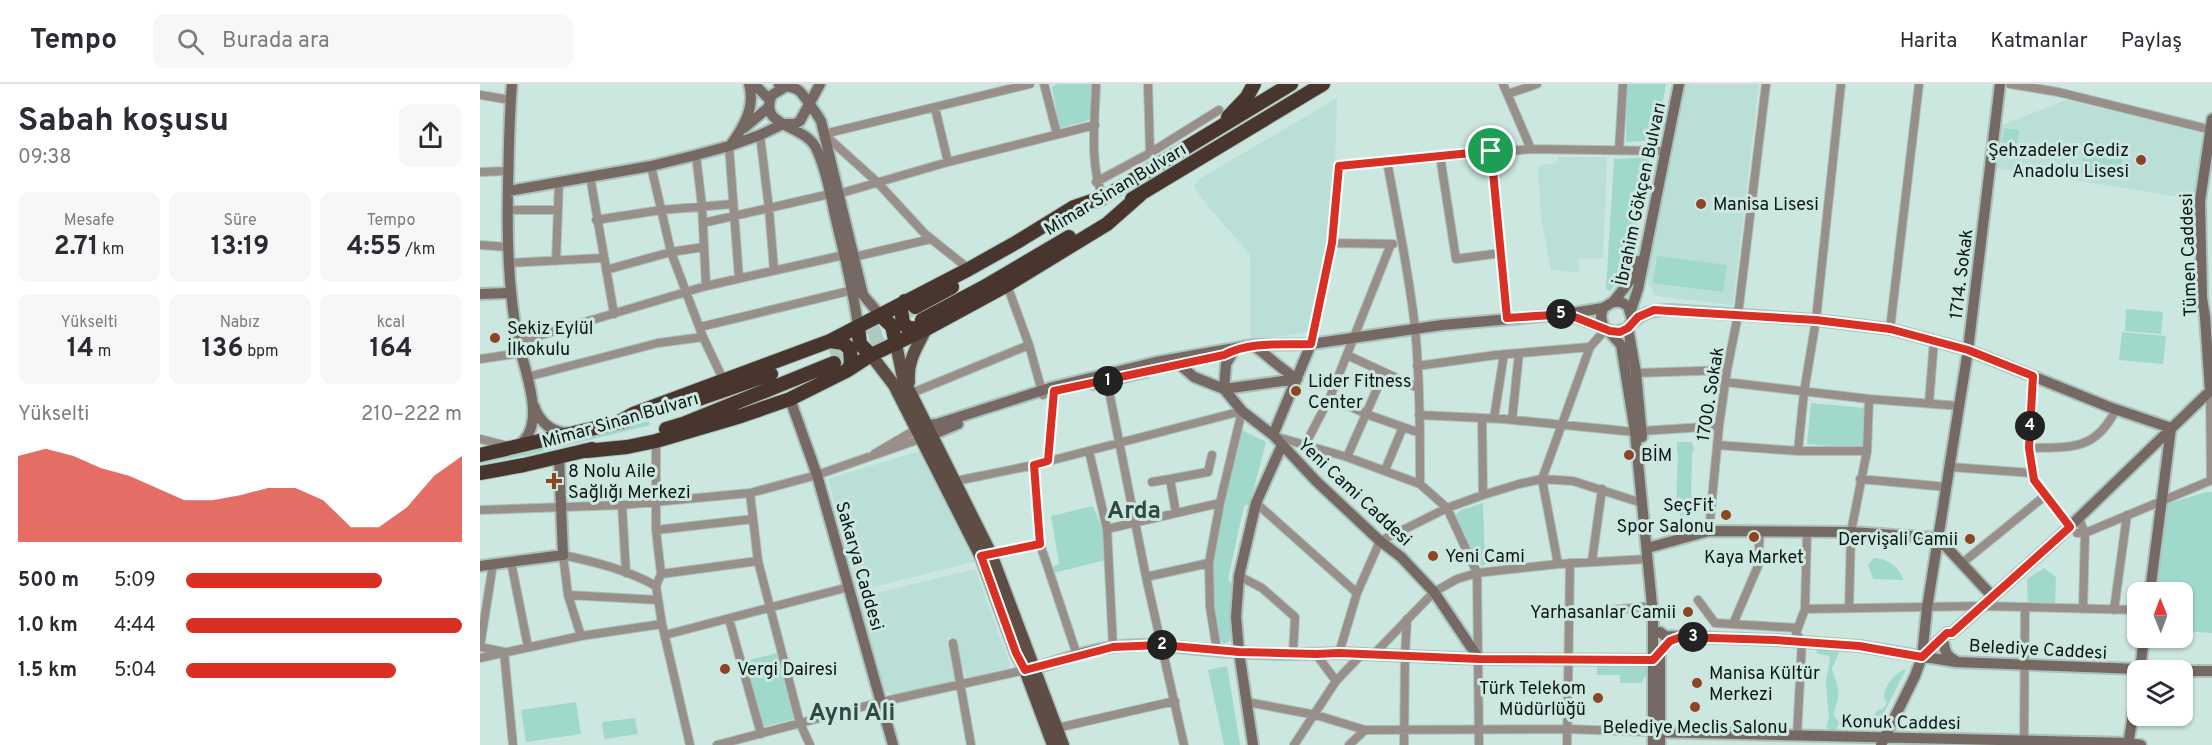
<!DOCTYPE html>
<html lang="tr">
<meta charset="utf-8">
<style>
body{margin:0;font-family:Overpass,sans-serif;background:#f7f7f7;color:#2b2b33;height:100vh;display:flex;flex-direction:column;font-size:22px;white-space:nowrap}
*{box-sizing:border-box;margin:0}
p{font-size:20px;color:#7c7c81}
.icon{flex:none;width:33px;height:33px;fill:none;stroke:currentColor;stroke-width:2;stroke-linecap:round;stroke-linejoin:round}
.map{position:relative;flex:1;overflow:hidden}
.panel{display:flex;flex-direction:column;background:#fff;width:480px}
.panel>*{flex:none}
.needle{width:39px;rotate:359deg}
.fabs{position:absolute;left:1647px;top:498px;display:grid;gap:12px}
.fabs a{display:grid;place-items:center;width:66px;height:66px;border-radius:12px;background:#fff;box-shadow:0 2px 4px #0004;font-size:30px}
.pin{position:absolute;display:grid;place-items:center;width:51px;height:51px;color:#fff;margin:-26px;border:3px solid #fff;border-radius:50%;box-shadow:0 2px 6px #0007}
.km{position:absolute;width:30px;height:30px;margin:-15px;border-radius:50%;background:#222;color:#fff;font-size:16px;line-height:30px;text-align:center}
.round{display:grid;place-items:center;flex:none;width:63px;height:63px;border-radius:12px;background:#f7f7f7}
.head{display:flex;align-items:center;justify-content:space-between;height:102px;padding:0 18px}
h1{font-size:33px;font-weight:700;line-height:45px}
.figures{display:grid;grid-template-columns:repeat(3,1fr);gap:9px;height:102px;padding:6px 18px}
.figures div{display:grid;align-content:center;border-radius:12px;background:#f7f7f7;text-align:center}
.figures b{font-size:26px;font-weight:700}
.figures small{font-size:16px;font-weight:400}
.figures p{font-size:16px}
.chart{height:168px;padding:12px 18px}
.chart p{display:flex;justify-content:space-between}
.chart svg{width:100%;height:108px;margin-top:6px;fill:#d93025;opacity:.7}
ul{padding:0 18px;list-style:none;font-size:20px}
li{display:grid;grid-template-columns:96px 72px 1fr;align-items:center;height:45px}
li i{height:15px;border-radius:8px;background:#d93025}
header{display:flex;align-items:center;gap:36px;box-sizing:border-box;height:84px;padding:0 30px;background:#fff;border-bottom:2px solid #e1e1e2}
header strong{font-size:28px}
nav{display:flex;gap:33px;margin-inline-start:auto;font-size:21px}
.search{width:420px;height:54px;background:#f7f7f7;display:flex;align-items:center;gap:15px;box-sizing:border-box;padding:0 21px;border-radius:12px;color:#7c7c81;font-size:22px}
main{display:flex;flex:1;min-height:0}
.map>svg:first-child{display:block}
.built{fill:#badfd6}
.green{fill:#a1d8cc}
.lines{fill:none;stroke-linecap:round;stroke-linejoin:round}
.highway-tunnel{stroke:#afc8c2;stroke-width:14;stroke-dasharray:14 7;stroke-linecap:butt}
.street-casing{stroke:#aac2bb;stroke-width:10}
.secondary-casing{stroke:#aac2bb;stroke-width:14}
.primary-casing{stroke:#aac2bb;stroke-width:15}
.highway-casing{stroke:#aac2bb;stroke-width:16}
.street{stroke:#998f8a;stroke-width:8}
.secondary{stroke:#766862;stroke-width:10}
.primary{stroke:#5d4d45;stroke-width:12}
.highway{stroke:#48362e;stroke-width:14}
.route-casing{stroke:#fff;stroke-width:12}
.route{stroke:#d93025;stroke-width:8}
.poi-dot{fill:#8c4423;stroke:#cce7e0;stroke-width:2}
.labels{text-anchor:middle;stroke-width:6;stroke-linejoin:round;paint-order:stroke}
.poi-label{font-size:18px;fill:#0d1715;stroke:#cce7e0;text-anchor:start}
.street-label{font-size:18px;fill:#0d1715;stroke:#cce7e0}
.district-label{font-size:24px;font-weight:bold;fill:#314843;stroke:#cce7e0}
</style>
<header>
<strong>Tempo</strong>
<div class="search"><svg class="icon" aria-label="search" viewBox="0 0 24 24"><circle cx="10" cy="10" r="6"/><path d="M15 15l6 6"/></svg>Burada ara</div>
<nav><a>Harita</a><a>Katmanlar</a><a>Paylaş</a></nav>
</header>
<main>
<section class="panel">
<div class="head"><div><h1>Sabah koşusu</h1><p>09:38</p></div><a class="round"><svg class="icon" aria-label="share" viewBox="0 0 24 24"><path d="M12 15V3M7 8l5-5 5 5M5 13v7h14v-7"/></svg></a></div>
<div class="figures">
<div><p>Mesafe</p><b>2.71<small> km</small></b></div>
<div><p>Süre</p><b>13:19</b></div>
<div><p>Tempo</p><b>4:55<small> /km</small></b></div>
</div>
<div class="figures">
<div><p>Yükselti</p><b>14<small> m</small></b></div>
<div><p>Nabız</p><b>136<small> bpm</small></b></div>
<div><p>kcal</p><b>164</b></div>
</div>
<div class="chart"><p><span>Yükselti</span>210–222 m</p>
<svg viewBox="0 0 160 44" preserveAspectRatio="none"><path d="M0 44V9L10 6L20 9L30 14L40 17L50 22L60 27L70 27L80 25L90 22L100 22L110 27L120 38L130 38L140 30L150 17L160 9V44z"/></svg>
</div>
<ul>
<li><b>500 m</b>5:09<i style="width:71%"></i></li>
<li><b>1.0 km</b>4:44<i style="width:100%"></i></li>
<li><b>1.5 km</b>5:04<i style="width:76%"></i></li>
</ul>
</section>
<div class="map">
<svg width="1732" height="661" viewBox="0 0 1732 661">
<rect width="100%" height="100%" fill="#cce7e0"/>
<path class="built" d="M1201,0h78l-26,221 -77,-9 -7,-11 -4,-19z
M857,14l-2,72 -6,73 -20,89 -58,9 -1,-87 -40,-45 -17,-23 8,-8z
M1586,16l139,31 -11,68 -200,-31 6,-42z
M1078,73h49l-4,101 -24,1v14l-28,-3 -10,-54 -3,-50 19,-3z
M439,367l28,47 30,63 -120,30 -29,-112z
M495,485l35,95 -2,4 -42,10 -12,-39 -6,-3 7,45 -60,14 -12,-4 -24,-94z"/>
<path class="green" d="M577,0h34l-1,34 -3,3 -26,7 -2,-2 -7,-39z
M1147,0h39l-10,56 -30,2z
M1524,44l15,2 -4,28 -15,-2z
M1607,55l38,10 -6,27 -15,-3 -1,6 -23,-5z
M1169,73l-21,112 -18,22 -4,-2 8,-130z
M1177,172l70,9 -4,27 -70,-9z
M1646,225l37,3 -2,22 -36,-3z
M1642,248l44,4 -3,28 -44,-4z
M1331,319l55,5 -4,41 -55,-5z
M169,337l1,4 -121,30 -49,9v-4l48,-9z
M762,346l24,12 -16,62 -6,2 -16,73 5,7 -3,55 -6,3 -6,-4c-4,-25 -9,-53 -6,-78 6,-45 19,-88 30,-132z
M1197,358h15l2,8 -2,3 -1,61 -11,4 -2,-12 -2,-1 2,-53h-1z
M1726,408h6v141l-29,-2 -1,-39h-27l12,-88z
M1003,419l2,62 -3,1 -4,-3 -23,-48 6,-5z
M613,422l10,24 3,30 -52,13 -2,-6 7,-3 -8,-48z
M1394,474c12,0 27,10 29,22l-30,-1 -5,-14z
M1564,484l12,9 -1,29h-27l-1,-27z
M1338,564l22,2 -8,19c8,24 9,22 1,46l6,7 -2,7 -7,1 -4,-3 3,-8 -3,-38 4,-22 -1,-3 -13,-3z
M297,569l17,66 -31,8 -18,-66z
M1117,579l52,1 1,5 -9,14h-21v-8h-23z
M747,582l13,79h-16l-16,-75z
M1425,585v3l-26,50 -4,12 -2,-1 -1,-12 5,-11 6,-1 4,-6 -3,-5c0,-12 10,-24 21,-29z
M96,618l5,32 -55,8 -5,-32z
M155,634l3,16 -34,5 -2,-17z"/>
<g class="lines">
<path class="highway-tunnel" d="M349,267l82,-41
M354,279l68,-34"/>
<g class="street-casing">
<path id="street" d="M564,0l13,50
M616,0c-1,34 -7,82 7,113
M668,0l2,69
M1023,0l28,65
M1530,0l48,8 154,38
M1028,10l29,-10
M0,11l31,5
M455,24l13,54
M344,50l206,-50
M280,51l9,74 5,61
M345,51l52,47 48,52 44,35
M249,62l10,132
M1139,66l4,-66
M1011,67l16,167
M216,71l6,51 4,80
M960,72l16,103 45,-6
M907,77c10,56 22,111 28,167 5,52 5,104 5,156
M171,82l20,86 32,85 18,38
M0,88l28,-1
M110,92l24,138
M616,98l54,-29 69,-43
M358,110l110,-32 147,-37
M27,126h51
M116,136l65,-10 72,-6
M223,139l127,-29
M852,159l61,1
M0,161l27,2
M374,173l77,-18
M76,177l3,-78
M28,179l95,-5
M126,186l65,-18 33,-5
M527,201l22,60 14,50
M220,243l153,-37
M1410,245l29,-245
M38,258l188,-56 138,-31
M831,260l21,-101 7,-77 192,-17 130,2
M867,271l71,33
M0,275l41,-6
M937,282l79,-11 94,-8
M1156,289l91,-3
M1553,292l-4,72 5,32 36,47
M47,293l131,-34 45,-6
M627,297l39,196 38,168
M1245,298l144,17 91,7
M1730,307l1,89
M432,309l117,-48
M850,313l36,17 54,19
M1449,319l5,-62
M939,331l84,4 132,13
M1002,334l1,77
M1014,334l10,-64
M1032,336l7,-67
M1162,347l77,-5
M794,352l73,21 73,27 27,24 30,65 2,172
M0,355l28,7
M176,357v89l5,44 -5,12 6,38 28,121
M825,361l25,-48 61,-153
M1237,361l81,6h69
M1549,364c42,-1 67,3 87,-39
M609,367l18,78 6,118
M1318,367l6,-59 12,-72 25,-236
M394,370l41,-24
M867,373l37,-84
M568,377l6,-70 -1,-4
M554,381l6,79 37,111
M1470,383l82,6
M905,386l18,-43
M1062,395l48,-132 16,-18
M1062,395l16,85
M1380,395l87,8
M476,397l78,-16 208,-54 -22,92 -11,60 1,44 7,43
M672,398l18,-3
M270,409l8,68 42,162 10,22
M776,419l101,90
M142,421l4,68
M0,426l142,-5 128,-12 67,-18 103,-36
M696,429l-6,-34 38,-7 4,-17
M1599,435l6,14 -2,76
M627,445l113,-26
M176,446l97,-11
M1229,447l10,-105 8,-56 11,-55 28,-231
M1597,449h8l127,-53
M511,470l49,-10
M1112,477l10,-72
M31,478l17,85
M13,480l-13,83 24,5 9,93
M1481,480l85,-69
M181,490l97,-13
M759,492l23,12 33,29 -2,37
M666,493l63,-14
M88,511l90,5
M1218,516l17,23 83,5
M1369,524l2,-76 16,-81 2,-52
M1325,525l177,-3 156,4
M1634,526l13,-95
M1088,530l85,-8
M249,535l32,115
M1253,540l25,-58 2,-34
M185,551l184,-48
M101,552l-13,-41 -5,-40c32,7 65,15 93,31
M473,559l18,102
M859,569l18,-60 23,-52 29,-14 38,-19 36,-13 36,-11 23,-5 31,2 69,22
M836,570l20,27
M894,570l60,-62 23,-13 20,-6 81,-9 90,-5
M0,574l101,-22 81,-12
M767,618l69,13 49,15 201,-1 86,3
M577,644l118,-27
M1317,652l5,-94 -6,-9 9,-24 2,-77
M1544,660l1,-137
M237,661l164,-43 144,-32
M814,661l42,-64 26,-27
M869,661l16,-15
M924,661l1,-89 2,-37
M1087,661l3,-182"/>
</g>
<g class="secondary-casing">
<path id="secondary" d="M32,0c-3,34 -3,68 -4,101 -1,53 0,104 10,156 6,29 30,83 1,104
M274,0l16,16
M299,1c7,2 13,1 19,5 4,2 20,26 23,31l42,174 17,20
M305,3l-13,8c-15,32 32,29 44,53 11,23 15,51 21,76 8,34 17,68 21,103
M264,44l25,-21
M250,62c13,-18 26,-39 19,-62
M28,107l143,-25 45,-11 33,-9 31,-11 23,-11h12l5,-3 20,-37
M0,210l30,-1
M1133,218c11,-13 21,-24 25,-41
M1123,224l-2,9 2,8 18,20 14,87 18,183v130
M1151,226l7,-21 41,-205
M1151,240c12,-12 22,-14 39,-14l146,10 74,9 78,21 141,57 62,21
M1148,244l8,45 6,64
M773,261c15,11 28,24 44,34
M700,281l14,12 30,12 18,22 31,24 43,46 64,60 21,16 33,35 45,67
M613,300l52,-12
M744,305l73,-10
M744,305l2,-25 9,-15
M1730,307l-5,-74 -3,-19 -2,-97 12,-82
M310,315l27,76 76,270
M54,322c6,16 16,26 34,27
M447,341l10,-1 116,-37 103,-25 56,-10 41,-7 58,-1 131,-19 125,-11 36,-6 10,-6h8l7,4 4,14 -4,8 -13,4 -48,-18
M452,351l26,-11
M793,351l38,-91
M1458,454l55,59
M1171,463l58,-16 142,1 87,6
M0,482l83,-11 -4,-98
M1670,508l21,-164
M1180,548l5,4 110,4 84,6 97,16 209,8
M1464,560c1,9 4,13 12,17
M1442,573l5,-49 41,-258 32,-266
M553,585c26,-8 53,-19 80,-22 36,-5 71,1 106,4 40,3 81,4 120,2l140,6 174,1
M1660,586l4,-32
M1702,587h30
M1172,648l477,11 12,2
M773,661l-14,-93 -3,-35 3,-41 17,-73 26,-58
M1180,661v-95
M1401,661l34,-69 7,-19 25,-24h5l108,-97 152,-147
M1648,661l10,-61"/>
</g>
<g class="primary-casing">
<path id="primary" d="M416,260l7,34 88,176 72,191
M391,271l23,30 87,172 35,96 9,17 28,75
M429,298c-2,-21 8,-35 17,-53"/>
</g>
<g class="highway-casing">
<path id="highway" d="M748,33l19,-20 7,-13
M652,115l191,-115
M618,117l193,-117
M425,217l-4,8 2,14 5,5 18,1
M435,223l37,-20
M400,231l12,11 4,18
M442,236l62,-33 85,-50
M378,243l2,17 11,11
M350,257l13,2 7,6 1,14 -3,7
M219,315l72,-25
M137,339l16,-9 197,-73 139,-72 48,-27 57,-35 29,-10
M186,345l17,-5 151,-61
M106,367l41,-4 29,-6 85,-25 49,-17 58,-29 23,-15 55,-26 81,-44 100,-61 33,-29
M0,371l145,-34
M0,389l44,-8 68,-16"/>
</g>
<use href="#street" class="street"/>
<use href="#secondary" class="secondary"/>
<use href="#primary" class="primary"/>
<use href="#highway" class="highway"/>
</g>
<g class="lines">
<g class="route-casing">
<path id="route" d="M1011,67l16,167 60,-4 43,17 10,1 8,-4 10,-11 16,-7 162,10 74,9 78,21 65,26 -4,72 5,32 36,47 -118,106h-5l-25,24 -63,-11 -84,-6 -94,-3 -11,4 -17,19 -174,-1 -140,-6 -23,1 -77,-2 -77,-7 -49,2 -88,23 -9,-17 -35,-97 59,-12 -6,-79 14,-4 6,-70 170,-36c26,-14 58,-10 87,-11l21,-101 7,-77z"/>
</g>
<use href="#route" class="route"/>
</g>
<g class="poi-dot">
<circle cx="1661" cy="76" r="6"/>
<circle cx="1221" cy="120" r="6"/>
<circle cx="15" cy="254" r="6"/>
<circle cx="816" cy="307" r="6"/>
<circle cx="1149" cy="371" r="6"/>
<path d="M71 388h6v6h6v6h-6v6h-6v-6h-6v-6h6z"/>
<circle cx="1246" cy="431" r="6"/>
<circle cx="1274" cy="453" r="6"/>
<circle cx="1490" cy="455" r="6"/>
<circle cx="953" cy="472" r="6"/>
<circle cx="1208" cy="528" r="6"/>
<circle cx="245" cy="585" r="6"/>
<circle cx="1217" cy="599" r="6"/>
<circle cx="1118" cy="614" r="6"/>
<circle cx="1215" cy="623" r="6"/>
</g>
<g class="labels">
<g class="poi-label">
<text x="1649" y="72" text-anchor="end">Şehzadeler Gediz<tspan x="1649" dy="21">Anadolu Lisesi</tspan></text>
<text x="1233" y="126">Manisa Lisesi</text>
<text x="27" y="250">Sekiz Eylül<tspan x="27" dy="21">İlkokulu</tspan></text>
<text x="828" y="303">Lider Fitness<tspan x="828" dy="21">Center</tspan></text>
<text x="1161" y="377">BİM</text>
<text x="88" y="393">8 Nolu Aile<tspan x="88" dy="21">Sağlığı Merkezi</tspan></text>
<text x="1234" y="427" text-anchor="end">SeçFit<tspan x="1234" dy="21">Spor Salonu</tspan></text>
<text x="1478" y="461" text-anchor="end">Dervişali Camii</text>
<text x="965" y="478">Yeni Cami</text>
<text x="1274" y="479" text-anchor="middle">Kaya Market</text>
<text x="1196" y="534" text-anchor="end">Yarhasanlar Camii</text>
<text x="257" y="591">Vergi Dairesi</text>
<text x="1229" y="595">Manisa Kültür<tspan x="1229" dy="21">Merkezi</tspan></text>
<text x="1106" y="610" text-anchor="end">Türk Telekom<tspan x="1106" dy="21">Müdürlüğü</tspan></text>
<text x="1215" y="649" text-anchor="middle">Belediye Meclis Salonu</text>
</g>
<g class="street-label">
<text transform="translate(635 105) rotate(-31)" y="6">Mimar Sinan Bulvarı</text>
<text transform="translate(1160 110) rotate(-78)" y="6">İbrahim Gökçen Bulvarı</text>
<text transform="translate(1708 171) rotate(-92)" y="6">Tümen Caddesi</text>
<text transform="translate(1481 190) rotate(-83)" y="6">1714. Sokak</text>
<text transform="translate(1230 310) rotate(-81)" y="6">1700. Sokak</text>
<text transform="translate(140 336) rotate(-16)" y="6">Mimar Sinan Bulvarı</text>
<text transform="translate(875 408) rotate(43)" y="6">Yeni Cami Caddesi</text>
<text transform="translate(380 482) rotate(74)" y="6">Sakarya Caddesi</text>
<text transform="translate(1558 565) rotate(3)" y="6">Belediye Caddesi</text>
<text transform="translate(1421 638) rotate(1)" y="6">Konuk Caddesi</text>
</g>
<g class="district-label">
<text x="654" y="434">Arda</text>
<text x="372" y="636">Ayni Ali</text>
</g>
</g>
</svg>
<div class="fabs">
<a><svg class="needle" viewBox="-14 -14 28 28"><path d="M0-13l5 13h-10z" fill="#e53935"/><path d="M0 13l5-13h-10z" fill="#7c7c81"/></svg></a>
<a><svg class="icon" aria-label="layers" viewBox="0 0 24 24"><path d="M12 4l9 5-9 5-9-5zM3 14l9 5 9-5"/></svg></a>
</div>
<div class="pin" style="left:1011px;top:67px;background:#1e9e55"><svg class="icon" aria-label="arrive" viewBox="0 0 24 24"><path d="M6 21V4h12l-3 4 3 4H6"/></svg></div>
<b class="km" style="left:628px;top:297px">1</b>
<b class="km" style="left:682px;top:561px">2</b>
<b class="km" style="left:1213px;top:553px">3</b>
<b class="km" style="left:1550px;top:342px">4</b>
<b class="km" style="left:1081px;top:230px">5</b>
</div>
</main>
